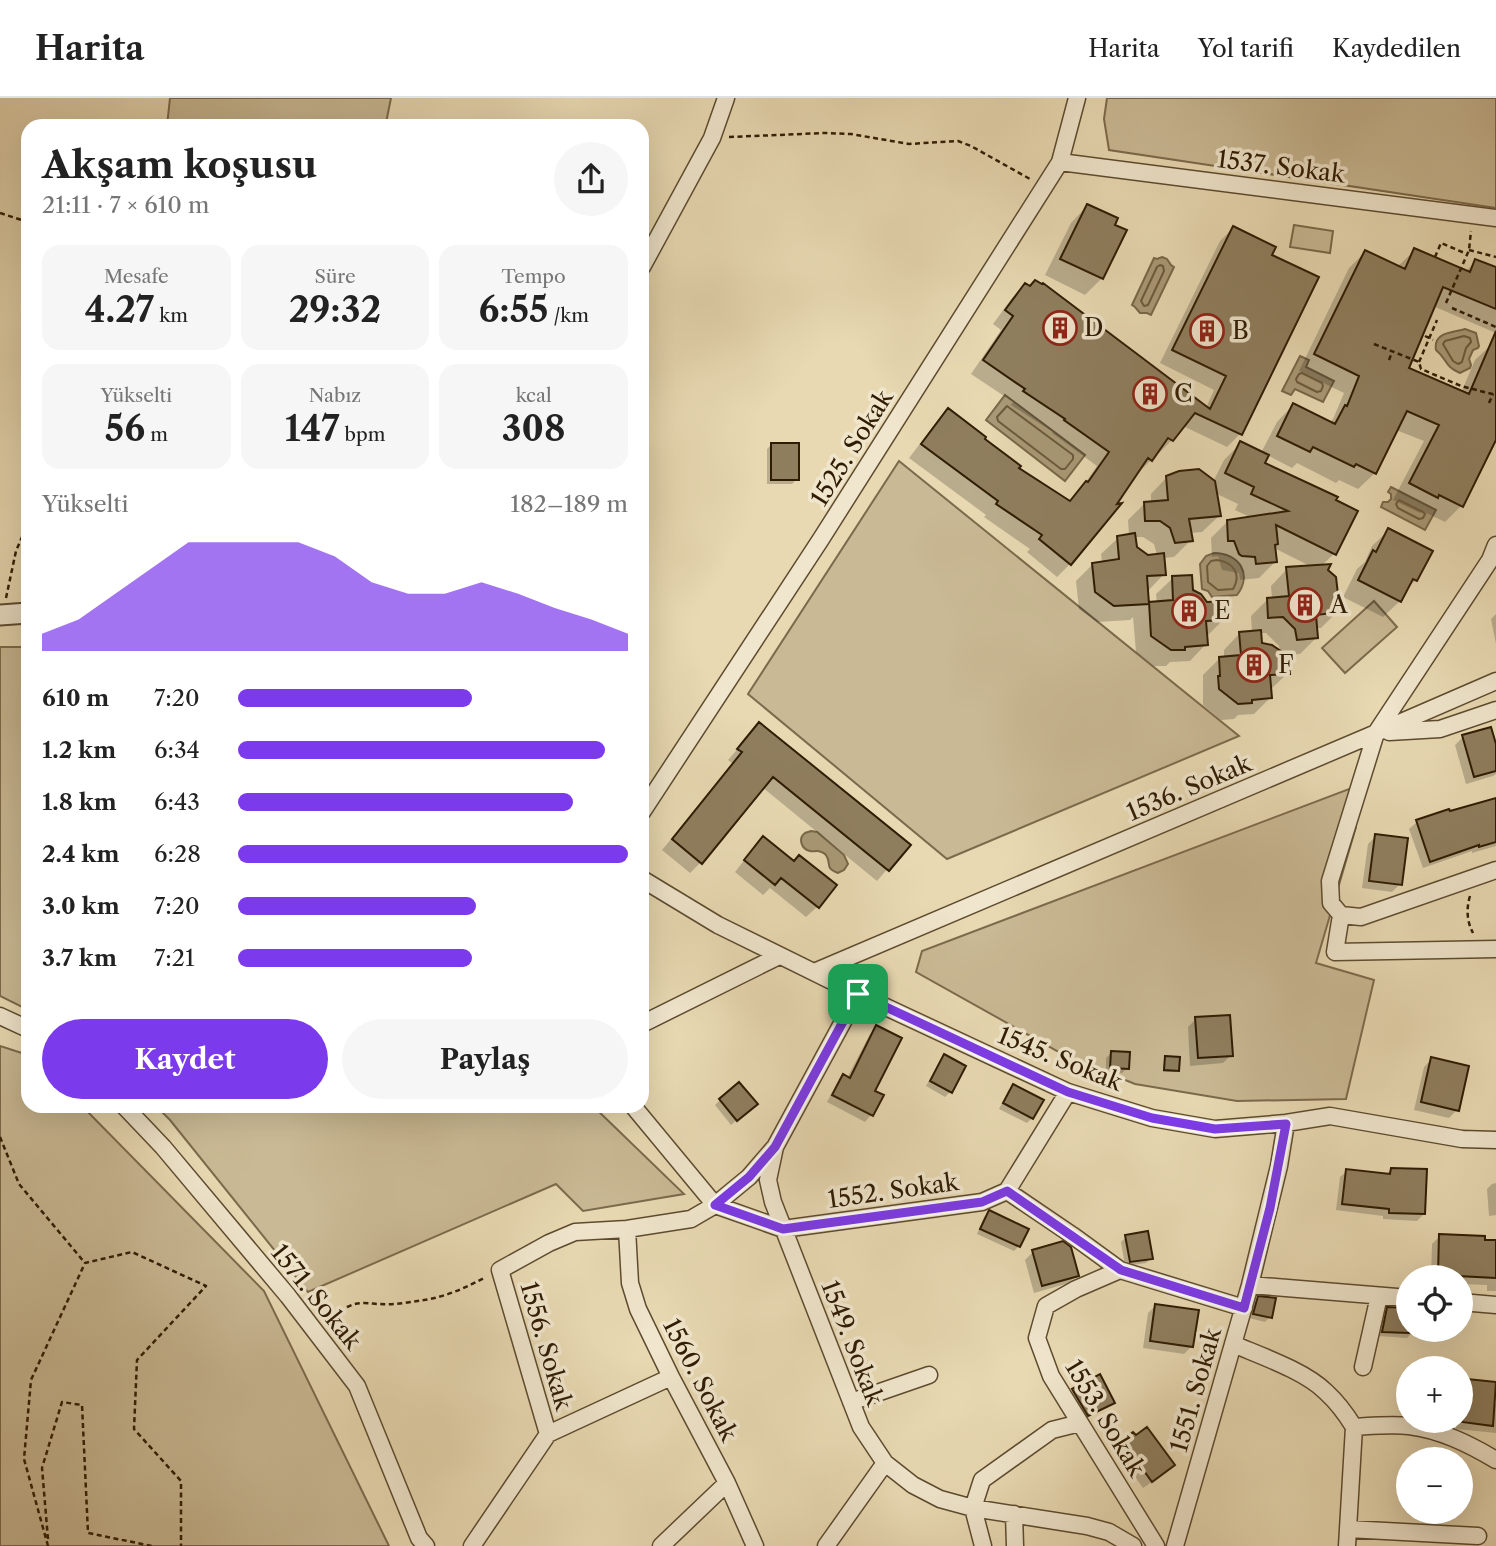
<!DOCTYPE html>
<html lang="tr">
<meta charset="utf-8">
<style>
body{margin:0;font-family:"Libre Caslon Text",serif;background:#f6f6f6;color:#222;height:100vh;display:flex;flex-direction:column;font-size:26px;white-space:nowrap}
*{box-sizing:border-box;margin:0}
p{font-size:23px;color:#767676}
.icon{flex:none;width:38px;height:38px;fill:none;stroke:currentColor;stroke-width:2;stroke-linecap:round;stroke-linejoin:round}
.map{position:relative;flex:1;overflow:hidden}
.sheet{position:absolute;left:21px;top:21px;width:628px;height:994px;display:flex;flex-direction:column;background:#fff;border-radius:21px;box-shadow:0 7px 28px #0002}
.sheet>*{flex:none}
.fabs{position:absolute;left:1396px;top:1167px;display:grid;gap:14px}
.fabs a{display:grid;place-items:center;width:77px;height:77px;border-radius:50%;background:#fff;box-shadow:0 7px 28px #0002;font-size:35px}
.pin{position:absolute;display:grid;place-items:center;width:60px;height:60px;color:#fff;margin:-30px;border-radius:14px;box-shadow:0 4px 10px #0006}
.round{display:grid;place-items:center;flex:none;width:74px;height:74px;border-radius:37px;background:#f6f6f6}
.overview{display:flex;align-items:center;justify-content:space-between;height:119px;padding:0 21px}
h1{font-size:38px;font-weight:700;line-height:52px}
.figures{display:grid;grid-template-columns:repeat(3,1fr);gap:10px;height:119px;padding:7px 21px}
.figures div{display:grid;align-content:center;border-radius:18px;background:#f6f6f6;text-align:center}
.figures b{font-size:35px;font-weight:700}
.figures small{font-size:19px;font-weight:400}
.figures p{font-size:19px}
.chart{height:196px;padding:14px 21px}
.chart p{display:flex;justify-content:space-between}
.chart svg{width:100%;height:126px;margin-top:7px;fill:#7c3aed;opacity:.7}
.cta{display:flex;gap:14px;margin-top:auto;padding:14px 21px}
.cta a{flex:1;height:80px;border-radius:42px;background:#7c3aed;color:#fff;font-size:28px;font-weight:700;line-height:80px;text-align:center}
.cta a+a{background:#f6f6f6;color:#222}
ul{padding:0 21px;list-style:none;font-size:23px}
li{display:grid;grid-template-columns:112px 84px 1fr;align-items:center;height:52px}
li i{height:18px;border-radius:9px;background:#7c3aed}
header{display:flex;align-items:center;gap:42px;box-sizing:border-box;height:98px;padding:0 35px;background:#fff;border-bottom:2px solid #e0e0e0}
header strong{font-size:33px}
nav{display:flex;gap:38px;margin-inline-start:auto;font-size:24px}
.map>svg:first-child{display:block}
.green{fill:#c9b994;stroke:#7c6a4c;stroke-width:2}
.water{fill:#a99976;stroke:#786748;stroke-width:2}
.shadow{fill:#0003;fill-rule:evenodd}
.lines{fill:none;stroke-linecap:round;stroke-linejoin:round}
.shore{stroke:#6c5a3c;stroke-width:2}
.building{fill:#8f7e5e;stroke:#2f1c03;stroke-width:2}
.minor-casing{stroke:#5d4b2f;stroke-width:19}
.tertiary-casing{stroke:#5d4b2f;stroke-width:23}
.path{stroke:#2f1c03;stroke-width:2.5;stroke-dasharray:5 3.5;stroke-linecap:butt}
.minor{stroke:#f0e6cd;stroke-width:16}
.tertiary{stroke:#f0e6cd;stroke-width:19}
.route-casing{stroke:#fff;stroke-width:14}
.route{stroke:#7c3aed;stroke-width:9}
.labels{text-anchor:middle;stroke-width:7;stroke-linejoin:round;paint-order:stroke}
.street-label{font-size:24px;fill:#2f1c03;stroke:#f0e6cd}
.poi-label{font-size:24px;fill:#2f1c03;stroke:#f0e6cd;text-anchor:start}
</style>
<header>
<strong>Harita</strong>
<nav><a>Harita</a><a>Yol tarifi</a><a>Kaydedilen</a></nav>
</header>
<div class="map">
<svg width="1496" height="1448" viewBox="0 0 1496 1448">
<rect width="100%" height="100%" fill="#e8d9b2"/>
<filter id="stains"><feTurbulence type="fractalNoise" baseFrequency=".00286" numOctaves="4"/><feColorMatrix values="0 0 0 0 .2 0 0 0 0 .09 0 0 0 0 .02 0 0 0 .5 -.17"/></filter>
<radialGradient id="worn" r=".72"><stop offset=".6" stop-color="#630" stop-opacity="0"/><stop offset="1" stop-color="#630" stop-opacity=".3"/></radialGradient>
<path class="green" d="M170,0h221l-5,25 -18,3h-201z
M1107,0h389v110l-387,-58 -5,-31z
M1294,127l39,6 -3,22 -40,-6z
M899,363l340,275 -292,123 -199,-165z
M1374,503l23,26 -52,46 -23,-25z
M0,549h28v363l-28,-14z
M1349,691l7,38 -40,136 58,17 -28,119 -109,2 -102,-17 -69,-28 -150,-84 6,-21z
M0,948l28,9v51h54l182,185 125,255h-389z
M156,1008h437l91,88 -101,17 -27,-27 -248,108 -138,-172z"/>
<path class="water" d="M1162,159l5,2 4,6 3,2 -23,48 -4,-2h-7l-5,-6 -3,-2 22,-47 3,1z
M1465,231l11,4 3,13 -1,2 -5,2 -4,9 2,6 -1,3 -10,5c-16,-7 -12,-13 -24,-23 -3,-18 16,-17 29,-21z
M1300,258l9,4 -3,7 28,14 -11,21 -28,-13 -4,6 -9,-4z
M1005,297l80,60 -20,26 -79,-61z
M1391,389l45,23 -11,20 -44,-23 2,-5h5l3,-3v-5l-3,-2z
M1214,455c25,0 39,21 23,42l-25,2 -4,-6 -6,-2 -2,-25 6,-8z
M811,733l6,1 27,23 4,9 -4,6 -6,3c-14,-5 -6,-9 -12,-18 -1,-1 -3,-3 -5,-3 -3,-2 -8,0 -11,-1 -9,-2 -12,-13 -5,-18 2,-1 4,-1 6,-2z"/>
<path class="shadow" d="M1087,108l15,72 -17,17 -40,-20 26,-52z
M1233,130l37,28 46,22 -76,156 -13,13 -44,-21 -11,14 -13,13 -2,-2 -6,9 -13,13 -68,91 -13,13 -30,-25 3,-3 -46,-32 2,-2 -77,-57 26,-34 13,-13 69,57 51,34 15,-16 14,-20 -45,-33 1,-1 -42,-27 2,-3 -42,-28 30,-44 -8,-6 19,-26 13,-13 181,123 8,-18 -54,-27 60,-122z
M1415,152l50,22 11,-11 20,8v64l-63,-27 -26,63 54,24 14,-33 17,-16 4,1v91l-35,70 -16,16 -23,-11 -2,2 -27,-13 31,-59 -28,-11 -21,43 -17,16 -19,-9 -3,3 -39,-20 -5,5 -25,-13 -4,9 71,90 -13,12 5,5 12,40 -17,17h-6l2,9 -17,17 -14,1 2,18 -18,17v8l-16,16 -16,1 -4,4 -13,1 -18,-15v-30l17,-17h4v-8l16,-17h12l-1,-17 17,-17h4l-1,-13 16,-17 25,-2 -38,-19 1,14 -16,16 -19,2 -1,-7 -17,-3 -4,-14 -6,1 -1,-19 17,-17 24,-3 -17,-8 3,-6 -23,-11 4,23 -17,16 -12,1 1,7 -17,17 -11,1 1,16 -16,17h-2l1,15 3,-2 7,-1 -1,-9 17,-16 51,41 -17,17h-2l1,8 -16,17 -20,1 -4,4h-12l-18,-14 -3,-35 -3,3 -33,2 -18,-13 -3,-28 16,-16 10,-2 -1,-9 17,-16 11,-2 -1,-16 17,-17h6v-9l16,-17 46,5 11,-22 17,-17 20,10 16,-31 16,-17 36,18 4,-4 11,-26 -45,-22 50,-103 16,-16 32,15zM1134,439h9l11,7 3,11 -9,2 -13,-9zM1260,535h6l13,13 1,6 -19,-7z
M772,346l25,35 -5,5h-25v-35z
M1389,432l27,50 -11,10 -5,11 -17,16 -40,-20 14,-28 8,-7 7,-16z
M1496,516v30l-5,-25z
M759,626l149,121 -31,36 -115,-94 -61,75 -11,11 -28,-23 71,-86 -5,-4z
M1463,639l33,13v24l-3,2 -27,8 -11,-39z
M1496,702v46l-24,7v-2l-49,17 -14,-39 8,-7z
M1376,738l24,48 -8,8 -30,-4 6,-44z
M753,751l64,58 -11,10 -36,-29 -7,7 -28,-23z
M1196,921l35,36 -8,8 -33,3 -2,-39z
M877,929l-5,64 9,5 -10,19 -6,7 -38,-20 10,-19 6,-7 4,2 23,-44z
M1111,955l16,15 -5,5 -16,-1v-14z
M944,959l6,35 -5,5 -19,-11 13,-24z
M1166,960l11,12 -2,2h-12l1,-12z
M1432,961l25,51 -8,8 -35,-8 10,-43z
M1013,988l19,32 -5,5 -28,-14 9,-18z
M720,1002l30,9 -19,16 -16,-20z
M1391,1071l33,45 -7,7 -34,-2v-3l-47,-6 4,-33 7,-6 39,4z
M1496,1085v32l-7,1 -2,-27 5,-5z
M989,1114l30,34 -5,5 -37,-17 7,-17z
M1440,1138l43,6 13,-1v50h-9v-6l-26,-1v-6h-30l1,-34z
M1126,1139l25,21 -5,5 -21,3 -4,-24z
M1033,1154l44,23 -8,8 -35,10 -9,-33z
M1258,1200l12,19 -5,5 -16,-4 4,-15z
M1156,1207l36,41 -8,8 -41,-6 5,-35z
M1388,1211l21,21h3v3l-5,5 -29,-2 5,-22z
M1461,1282l35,4 -2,19h2v41v-11l-40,-4 1,-8h4z
M1073,1293l39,11 -4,5 -25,13 -15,-24z
M1133,1336l40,31 -8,8 -22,15 -28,-39z"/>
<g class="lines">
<path class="shore" d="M1160,167l3,1 1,5 -16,34 -4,1 -3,-5 16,-34z
M1464,238l6,2 1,4 -5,6 -4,14 -4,2 -5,-3 -10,-17 2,-3z
M1302,275l20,10 1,3 -2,5 -4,1 -20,-10 -1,-3 3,-5z
M1007,308l66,49v4l-8,10h-4l-63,-48 -1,-4z
M1399,402l24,12 2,2 -2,4 -4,1 -21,-11 -2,-4z
M1217,462c16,2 25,14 16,29l-15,1 -10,-8 -1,-16 4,-5z"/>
</g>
<path class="building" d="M1087,106l31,14 -3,7 12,5 -24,49 -43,-20z
M1233,128l43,21 -4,8 47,22 -77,158 -47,-22 -22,28 -5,-3 -16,23 -4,-3 -31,46 5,-1 -51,62 -32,-26 3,-4 -46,-31 2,-3 -77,-57 27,-36 38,29 -1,2 36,27 -2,2 51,33 16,-20 2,1 21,-30 -45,-32 1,-1 -42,-28 2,-2 -42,-29 30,-44 -8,-6 20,-27 5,3 5,-6 7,4 1,-1 167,126 16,-33 -54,-26z
M1414,150l56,24 5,-13 21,8v42l-53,-22 -34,81 60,26 27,-63v109l-33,67 -24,-12 -1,3 -29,-15 30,-58 -32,-14 -31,63 -20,-10 -2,3 -41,-20 -3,5 -33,-16 16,-33 42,21 10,-19 2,1 12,-30 -45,-22 51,-104 40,19z
M1240,343l29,14 -4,8 73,34 -2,3 22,11 -22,44 -60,-30 2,19 -3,1 2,17 -21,2 -1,-7 -13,-1 -3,-2 -5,-13h-6l-1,-21 61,-9 -37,-17 3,-7 -29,-14z
M771,345h28v37h-28z
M1199,371l16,12 6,35 -32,3 4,22 -18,2 -5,-15 -10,-7h-15l-1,-19 24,-2 -2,-24 13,-5z
M1388,430l45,23 -16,30 -4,-2 -12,23 -43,-22 15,-30 3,2z
M1135,435l2,14 11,8 16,-2 2,22 -19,1 2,28 -35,2 -19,-14 -3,-29 27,-4 -2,-23z
M1331,466l-3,6 8,7 4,35 -24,3 2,23 -21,2 -2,-11 -12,-12 -15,1 -1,-20 22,-2 -3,-29z
M1192,477l1,15 8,4 6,8 18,-1 1,19 -20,1 2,24 -23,2v3h-14l-20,-14 -2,-34 24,-2 -1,-24z
M1261,532l1,13 10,2 16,11 2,18 -20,1 2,23 -20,2v3l-14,1 -19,-15 -1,-13h2l-1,-19 22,-2 -2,-23z
M759,624l152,123 -22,26 -116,-94 -71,87 -30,-25 70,-87 -5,-3z
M1491,629l5,17v27l-22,6 -12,-42z
M1496,700v44l-17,5v-2l-49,17 -14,-42 33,-11 1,2z
M1375,736l33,4 -6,47 -33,-4z
M763,738l31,25 5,-6 38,30 -18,23 -38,-30 -6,7 -31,-25z
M1230,917l3,41 -35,2 -3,-41z
M876,927l26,13 -27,53 9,4 -11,21 -41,-21 11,-21 7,4z
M1111,953l19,1 -1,17 -19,-1z
M944,956l22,12 -14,27 -22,-12z
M1165,958l15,1 -1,14 -15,-1z
M1431,959l38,9 -10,45 -38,-9z
M739,984l19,22 -21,17 -18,-22z
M1013,986l31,16 -11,19 -30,-16z
M1391,1070l36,1 -2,45 -36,-1v-4l-47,-5 4,-35 44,5z
M989,1112l40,19 -9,18 -40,-18z
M1148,1133l5,28 -23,3 -5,-27z
M1439,1136l46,2v4h11v38l-58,-3z
M1063,1143l8,6 8,29 -37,10 -10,-36z
M1258,1198l18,2 -4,20 -19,-4z
M1155,1206l44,6 -6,37 -43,-6z
M1387,1209l22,1v25l-27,-1z
M1100,1276l15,29 -27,13 -16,-27z
M1467,1281l29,3 -3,44 -31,-4z
M1147,1329l28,38 -23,17 -30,-42 11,-8 3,3z"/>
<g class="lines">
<g class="minor-casing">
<path id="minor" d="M1060,64l436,56
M642,169l70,-129 14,-40
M1389,634l51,-3 56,-19
M1376,635l-46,148 1,22 10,12 20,2 135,-47
M1376,635l120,-52
M642,714l179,-273 239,-377 17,-64
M642,781l76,46 140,69 210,98 84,26 63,11 71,-6 44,-7 132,23 34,1
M1341,817l-6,37 161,-3
M814,874l562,-239 114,-173 6,-15
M858,896l-83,153 -7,33 5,22 88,225 24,36 28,22 27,14 33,9 114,18 22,6 24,14
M0,918l28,13
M642,926l137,-68
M1068,994l-61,99 65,44 48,35 124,38
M124,1008l39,41 125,149 69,90 62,152 7,8
M633,1008l82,99 34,-28 25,-29
M627,1131l3,54 8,26 33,68 56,106 28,63
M1120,1172l-44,19 -30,17 -9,32 14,38 105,170
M1250,1187l159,13
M1461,1204l35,3
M1233,1246c28,12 72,27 93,48 11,10 20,22 28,35 18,-1 37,-3 55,-1 32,4 60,18 87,34
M1363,1269l16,-71
M851,1304l78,-27
M548,1336l-48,-164 49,-27 26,-11 52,-3 64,-10 24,-14 68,24 199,-27 25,-11
M1014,1416l1,32
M1348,1431l130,7
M472,1448l76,-112 123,-57
M661,1448l66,-63
M826,1448l59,-83
M983,1448l-10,-38 9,-28 70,-50 28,-7
M1175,1448l75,-261 29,-119 7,-43
M1347,1448l7,-119"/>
</g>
<g class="tertiary-casing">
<path id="tertiary" d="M0,517l28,-2"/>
</g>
<path class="path" d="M729,39l96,-4 26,1 58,10 49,-3 13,5 59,33
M0,115l28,9
M1469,152l27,7
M1435,159l6,-14 26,11
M1496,169v-1
M1446,205l23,-53 2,-19
M1452,210l44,19
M1425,238l8,4
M1374,246l45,18 2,7 40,17 35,9
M1389,262l3,-8
M1419,264l18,-42
M1489,305l4,-9
M6,500l10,-47 12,-28
M1470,798c-4,13 -3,26 3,37
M0,1039l19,47 66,79
M328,1226c10,-12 20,-21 36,-21 6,0 11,1 16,1 15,1 30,-2 44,-4 21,-3 41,-12 60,-22
M48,1441l-6,-71 20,-66 20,3 6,128 64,13
M48,1448l-24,-87 7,-79 54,-117 47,-11 74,34 -69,74 -3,69 47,52v65"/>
<use href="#minor" class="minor"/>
<use href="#tertiary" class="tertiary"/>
</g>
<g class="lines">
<g class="route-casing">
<path id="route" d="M858,896l210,98 84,26 63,11 71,-5 -16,84 -26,100 -123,-38 -114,-79 -25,11 -199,27 -68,-24 34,-28 26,-30z"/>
</g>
<use href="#route" class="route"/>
</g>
<defs>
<g id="building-ring" transform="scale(1.75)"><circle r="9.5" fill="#f0e6cd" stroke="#8f2418" stroke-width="1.5"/><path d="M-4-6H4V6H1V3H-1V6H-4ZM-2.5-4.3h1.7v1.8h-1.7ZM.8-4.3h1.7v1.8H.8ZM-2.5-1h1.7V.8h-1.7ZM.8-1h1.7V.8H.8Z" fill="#8f2418"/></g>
</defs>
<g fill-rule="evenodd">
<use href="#building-ring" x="1060" y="230"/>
<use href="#building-ring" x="1207" y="233"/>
<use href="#building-ring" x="1150" y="296"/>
<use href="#building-ring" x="1305" y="507"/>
<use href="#building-ring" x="1189" y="513"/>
<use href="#building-ring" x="1254" y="567"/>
</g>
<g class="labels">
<g class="street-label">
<text transform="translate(1281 69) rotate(7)" y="8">1537. Sokak</text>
<text transform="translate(852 350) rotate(-58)" y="8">1525. Sokak</text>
<text transform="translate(1189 690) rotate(-23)" y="8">1536. Sokak</text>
<text transform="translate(1060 961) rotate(22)" y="8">1545. Sokak</text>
<text transform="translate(893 1093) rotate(-8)" y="8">1552. Sokak</text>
<text transform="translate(316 1199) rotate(51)" y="8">1571. Sokak</text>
<text transform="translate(852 1245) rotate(69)" y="8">1549. Sokak</text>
<text transform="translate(546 1248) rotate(74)" y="8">1556. Sokak</text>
<text transform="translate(700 1282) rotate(63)" y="8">1560. Sokak</text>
<text transform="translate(1196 1292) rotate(-74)" y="8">1551. Sokak</text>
<text transform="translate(1105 1320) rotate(59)" y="8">1553. Sokak</text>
</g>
<g class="poi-label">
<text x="1084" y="238">D</text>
<text x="1232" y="241">B</text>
<text x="1174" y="304">C</text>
<text x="1330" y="515">A</text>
<text x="1214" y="521">E</text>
<text x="1278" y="575">F</text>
</g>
</g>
<rect width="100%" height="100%" filter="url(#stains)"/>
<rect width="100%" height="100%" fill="url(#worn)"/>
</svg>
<div class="fabs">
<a><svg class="icon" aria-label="locate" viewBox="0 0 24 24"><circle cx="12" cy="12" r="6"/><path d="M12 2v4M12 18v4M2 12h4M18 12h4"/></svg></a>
<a>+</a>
<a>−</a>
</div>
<div class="pin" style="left:858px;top:896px;background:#1e9e55"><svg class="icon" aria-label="arrive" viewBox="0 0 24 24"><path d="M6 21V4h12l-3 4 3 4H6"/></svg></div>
<section class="sheet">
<div class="overview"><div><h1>Akşam koşusu</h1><p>21:11 · 7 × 610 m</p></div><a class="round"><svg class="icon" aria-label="share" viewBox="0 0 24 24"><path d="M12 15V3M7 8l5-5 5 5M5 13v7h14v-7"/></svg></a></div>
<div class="figures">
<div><p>Mesafe</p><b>4.27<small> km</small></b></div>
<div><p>Süre</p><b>29:32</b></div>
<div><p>Tempo</p><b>6:55<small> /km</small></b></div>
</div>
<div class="figures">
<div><p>Yükselti</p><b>56<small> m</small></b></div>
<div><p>Nabız</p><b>147<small> bpm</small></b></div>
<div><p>kcal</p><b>308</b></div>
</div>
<div class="chart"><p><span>Yükselti</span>182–189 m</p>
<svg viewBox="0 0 160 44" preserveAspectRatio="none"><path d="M0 44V38L10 33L20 24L30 15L40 6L50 6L60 6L70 6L80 11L90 20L100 24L110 24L120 20L130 24L140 29L150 33L160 38V44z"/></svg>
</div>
<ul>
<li><b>610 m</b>7:20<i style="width:60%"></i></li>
<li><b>1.2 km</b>6:34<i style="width:94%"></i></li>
<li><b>1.8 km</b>6:43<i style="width:86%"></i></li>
<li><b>2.4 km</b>6:28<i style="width:100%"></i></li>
<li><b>3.0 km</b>7:20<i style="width:61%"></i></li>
<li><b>3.7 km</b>7:21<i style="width:60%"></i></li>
</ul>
<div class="cta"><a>Kaydet</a><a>Paylaş</a></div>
</section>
</div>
